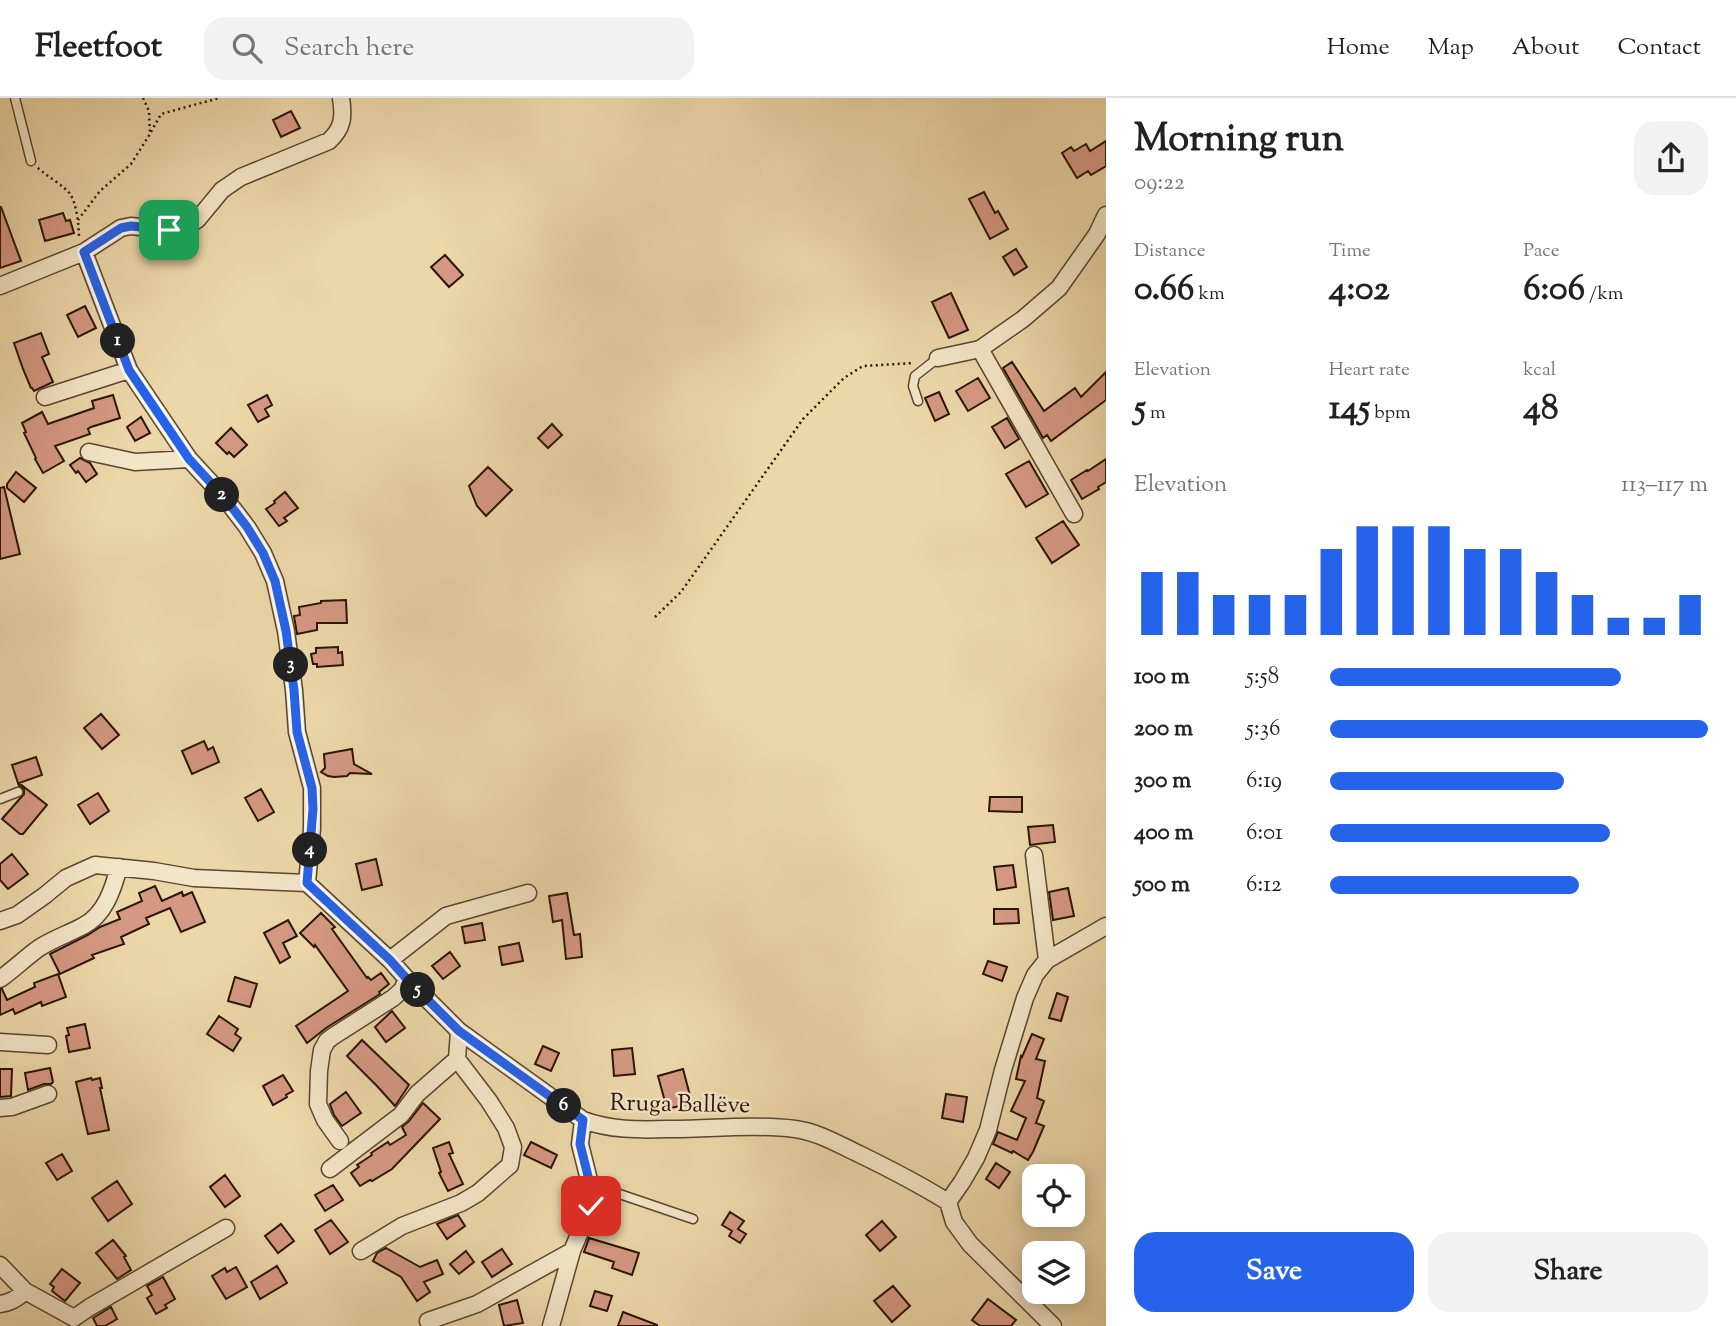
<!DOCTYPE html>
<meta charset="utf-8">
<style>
body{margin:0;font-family:"Sorts Mill Goudy",serif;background:#f2f2f2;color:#222;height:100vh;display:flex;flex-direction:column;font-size:26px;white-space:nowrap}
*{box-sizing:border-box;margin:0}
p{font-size:23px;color:#767676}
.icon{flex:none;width:38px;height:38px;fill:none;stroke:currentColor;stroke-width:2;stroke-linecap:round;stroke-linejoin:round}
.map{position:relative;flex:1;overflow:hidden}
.details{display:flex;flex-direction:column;background:#fff;width:630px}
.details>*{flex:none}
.controls{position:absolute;left:1022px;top:1066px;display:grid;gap:14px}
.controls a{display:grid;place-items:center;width:63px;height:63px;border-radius:14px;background:#fff;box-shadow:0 4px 18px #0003;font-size:35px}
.pin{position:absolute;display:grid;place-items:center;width:60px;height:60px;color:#fff;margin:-30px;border-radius:14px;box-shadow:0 4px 10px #0006}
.km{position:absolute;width:35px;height:35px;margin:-18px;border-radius:50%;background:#222;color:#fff;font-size:19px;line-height:35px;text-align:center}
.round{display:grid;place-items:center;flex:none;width:74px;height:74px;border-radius:21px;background:#f2f2f2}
.headline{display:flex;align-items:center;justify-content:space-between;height:119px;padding:0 28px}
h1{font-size:38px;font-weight:800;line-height:52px}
.figures{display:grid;grid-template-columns:repeat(3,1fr);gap:10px;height:119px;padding:7px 28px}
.figures div{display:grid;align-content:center}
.figures b{font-size:35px;font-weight:800}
.figures small{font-size:19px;font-weight:400}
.figures p{font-size:19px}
.chart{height:196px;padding:14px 28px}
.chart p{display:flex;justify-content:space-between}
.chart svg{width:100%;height:126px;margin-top:7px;stroke:#2563eb;stroke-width:6}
.button{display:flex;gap:14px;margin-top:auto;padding:14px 28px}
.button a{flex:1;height:80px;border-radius:21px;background:#2563eb;color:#fff;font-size:28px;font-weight:800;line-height:80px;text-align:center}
.button a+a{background:#f2f2f2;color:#222}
ul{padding:0 28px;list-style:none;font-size:23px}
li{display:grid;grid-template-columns:112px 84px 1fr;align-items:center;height:52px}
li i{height:18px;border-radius:9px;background:#2563eb}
header{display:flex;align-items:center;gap:42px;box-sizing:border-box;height:98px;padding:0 35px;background:#fff;border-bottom:2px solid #e0e0e0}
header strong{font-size:33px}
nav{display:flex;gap:38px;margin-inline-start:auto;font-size:24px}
.search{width:490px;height:63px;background:#f2f2f2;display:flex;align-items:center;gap:18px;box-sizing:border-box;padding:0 24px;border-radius:21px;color:#767676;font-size:26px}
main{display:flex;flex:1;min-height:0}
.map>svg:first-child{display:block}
.building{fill:#d59882;stroke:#291607;stroke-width:2}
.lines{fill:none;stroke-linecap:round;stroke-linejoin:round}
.lane-casing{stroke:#5a4630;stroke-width:11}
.street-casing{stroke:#5a4630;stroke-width:19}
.path{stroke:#291607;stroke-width:2.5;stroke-dasharray:2 3.5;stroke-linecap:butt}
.lane{stroke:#f3e5c7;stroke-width:8}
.street{stroke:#f3e5c7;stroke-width:16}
.route-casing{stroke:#fff;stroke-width:14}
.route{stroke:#2563eb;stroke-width:9}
.labels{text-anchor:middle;stroke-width:5;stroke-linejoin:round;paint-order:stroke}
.street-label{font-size:24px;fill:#291607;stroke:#f3e5c7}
</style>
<header>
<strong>Fleetfoot</strong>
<div class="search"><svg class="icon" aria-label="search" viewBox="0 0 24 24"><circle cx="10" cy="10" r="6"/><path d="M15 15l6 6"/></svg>Search here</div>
<nav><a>Home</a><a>Map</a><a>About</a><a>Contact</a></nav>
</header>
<main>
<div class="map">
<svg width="1106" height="1228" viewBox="0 0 1106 1228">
<rect width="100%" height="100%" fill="#ecd7a9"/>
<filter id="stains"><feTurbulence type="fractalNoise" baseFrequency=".00286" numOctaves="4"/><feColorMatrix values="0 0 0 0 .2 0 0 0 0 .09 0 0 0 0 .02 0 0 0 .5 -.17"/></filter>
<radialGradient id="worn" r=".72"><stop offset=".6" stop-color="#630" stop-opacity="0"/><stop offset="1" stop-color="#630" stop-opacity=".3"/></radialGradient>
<path class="building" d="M291,13l9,17 -19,9 -8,-17z
M1106,43v25l-15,9 -3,-4 -11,7 -15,-25 9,-6 3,4 12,-7 4,7z
M984,94l11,21 3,-2 10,18 -18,10 -21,-40z
M0,109h1l20,54 -21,7z
M63,115l3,8 4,-1 4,13 -29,8 -6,-21z
M1016,151l11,18 -13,8 -11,-18z
M445,157l18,20 -14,12 -18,-20z
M951,195l17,37 -19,8 -17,-36z
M85,208l11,22 -18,9 -11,-22z
M41,235l8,21 -7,3 11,25 -19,9 -2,-3h-1l-8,-19 -9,-26z
M1012,264l32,49 31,-23 6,9 25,-25v28l-55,41 -4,-6 -4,3 -40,-70z
M978,280l12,20 -22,13 -12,-20z
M939,294l10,22 -14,7 -10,-23z
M113,297l7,23 -29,9 -3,2 2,5 -35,12 9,15 -21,12 -8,-14 1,-1 -12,-25 2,-1 -4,-9 20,-11 6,12 46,-16 -2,-7z
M267,297l5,10 -7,4 4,7 -11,6 -10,-17z
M141,319l9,16 -15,8 -8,-14z
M1007,320l12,21 -14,9 -13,-21z
M552,326l10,11 -14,13 -10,-10z
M231,330l16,17 -13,12 -5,-5 -2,2 -11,-11z
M80,360l10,5 7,11 -11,8 -8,-11 -2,2 -6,-8z
M1106,361v23l-8,5 1,2 -17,10 -11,-19 16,-10 1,1z
M1029,363l19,33 -22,13 -20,-33z
M488,369l24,23 -26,26 -9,-10 -8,-20z
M16,374l20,16 -12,14 -17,-14v-4z
M4,389l16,67 -20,5v-71z
M285,394l13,16 -14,10 3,3 -8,5 -13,-17 9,-6 -1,-2z
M1063,423l16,24 -27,18 -16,-25z
M346,502l1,23h-30v7l-20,4 -3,-18 6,-1 -1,-8 22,-4v-2z
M338,549v6l4,-1 1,13 -26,2v-3h-4l-2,-10 5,-1v-5z
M101,616l18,21 -17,14 -18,-21z
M204,643l4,9 5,-3 6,15 -27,12 -10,-23z
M352,651l2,15 18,10 -22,-1 -3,3 -13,1 -6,-1 -7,-4 4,-4 -1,-14z
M36,659l6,18 -23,8 28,22 -24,29h-3l-18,-15 22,-25v-5l-5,-3 -7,-21z
M261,691l13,23 -16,9 -13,-23z
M98,695l11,18 -19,13 -12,-19z
M990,699h32v15l-33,-1z
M1053,727l2,17 -25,3 -2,-18z
M12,756l16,20 -20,15 -8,-9v-16z
M376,761l6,26 -20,5 -6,-26z
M1013,767l3,22 -19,3 -3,-23z
M155,788l7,15 20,-9 1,4 9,-4 13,30 -24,10 -11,-24 -24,10 3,6 -28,13 3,7 -32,11 2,3 -34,16 -10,-20 38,-19 12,-8 20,-8 -3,-7 25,-11 -3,-8z
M1068,790l6,28 -21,4 -4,-28z
M567,795l7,42 6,-1 2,23 -16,2 -4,-39 -9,2 -4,-26z
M994,811h24l1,14 -25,1z
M321,815l14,14 -3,2 35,49 1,-1 3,3 10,-7 8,11 -10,8 1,2 -54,34 -19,15 -11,-17 52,-35 -33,-46 -1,2 -14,-14z
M288,822l9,16 -14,7 7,14 -10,6 -16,-30z
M482,825l3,17 -20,3 -3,-16z
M519,845l4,18 -21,4 -3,-18z
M450,854l10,14 -17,13 -11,-13z
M988,863l19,6 -5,14 -19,-7z
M58,876l8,23 -24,9 -1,-4 -26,12 -2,-5 -13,6v-26h2l5,11 28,-13 -1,-4z
M235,879l22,7 -7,23 -22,-6z
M1057,895l11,4 -7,24 -12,-3z
M392,913l13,17 -19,14 -11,-15z
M219,918l19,13 -3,5 6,4 -8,13 -26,-17z
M85,926l5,24 -21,4 -3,-16 3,-1 -2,-7z
M1032,936l12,5 -8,20 9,2 -8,37 7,3 -8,22 8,3 -11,26 -5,8 -15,-9 -1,2 -19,-9 5,-12 19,8 9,-22 -15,-7 14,-30 -9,-2 5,-23 1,1z
M362,942l47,45 -14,21 -18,-20 -30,-30z
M543,948l16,7 -8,18 -16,-7z
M632,950l3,26 -21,2 -2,-26z
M50,970l3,14 -2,2h-7l-16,6 -3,-17z
M0,971h12l-1,27 -11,1z
M683,971l9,34 -25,6 -9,-33z
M283,977l10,16 -7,4 1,2 -14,8 -10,-19z
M91,980l1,2 8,-2 2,10h-2l9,42 -21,4 -12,-52z
M346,994l15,21 -19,13 -8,-11 -4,-11z
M946,996l21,3 -4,25 -21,-4z
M423,1005l17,16 -48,50 -20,12 -2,-1 -10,6 -9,-13 8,-6 -2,-2 15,-10 -1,-2 17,-11 2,3 16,-10 -4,-8 7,-6z
M449,1044l4,11 -4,1 14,30 -15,7 -9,-18 2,-1 -8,-24z
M531,1044l26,13 -6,13 -27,-13z
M62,1056l10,17 -15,9 -11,-17z
M996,1065l14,9 -11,16 -13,-9z
M225,1077l15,21 -15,11 -15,-20z
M117,1083l15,23 -24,17 -16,-23z
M333,1087l10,15 -18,11 -10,-16z
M730,1114l14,9 -6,8 8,5 -6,9 -11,-7 3,-5 -10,-6z
M458,1117l7,11 -18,13 -10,-15z
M331,1122l17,22 -18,12 -15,-24z
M882,1123l14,16 -16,14 -14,-16z
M281,1126l13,17 -16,12 -13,-17z
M589,1140l50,15 -7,22 -20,-7 2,-6 -30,-10z
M113,1142l13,16 -2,1 7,13 -14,9 -21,-26z
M386,1150l34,19 17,-7 6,14 -19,8 6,10 -13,9 -16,-24 -28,-16 4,-8z
M502,1151l10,15 -20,13 -10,-15z
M466,1153l8,11 -15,12 -9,-10z
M277,1168l10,17 -27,16 -9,-17z
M236,1169l11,20 -21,12 -14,-23 13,-8 2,4z
M62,1171l18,14 -15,18 -13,-10 2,-4 -4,-3z
M163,1179l12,22 -10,6 2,3 -11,6 -9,-16 5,-3 -5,-9z
M893,1188l17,20 -18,16 -18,-21z
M595,1193l17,5 -5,15 -17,-5z
M988,1201l28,21 -5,6h-31l-8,-6z
M517,1202l6,23 -19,3 -5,-21z
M111,1209l6,12 -12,7h-8l-4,-8z
M623,1214l34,13v1h-39z"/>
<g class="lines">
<g class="lane-casing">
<path id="lane" d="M15,0l16,63
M918,303l-5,-15 2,-10 23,-18
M0,701l18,-7
M590,1086l103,35"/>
</g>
<g class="street-casing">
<path id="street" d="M84,154l45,118 60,89 35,38 23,30 16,26 12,28 11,50 8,59 3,42 15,56v41l-5,54
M0,188l84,-34 37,-24 10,-2 38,4 17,-3 12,-8 24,-29 19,-13 88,-36c14,-13 15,-24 12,-43
M980,251l94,165
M938,260l42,-9 43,-30 36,-31 38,-54 9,-19
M45,299l84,-27
M89,354l46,10 54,-3
M1034,757l13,105
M0,823l17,-6 27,-19 22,-18 29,-13 59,6 40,7 113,5 83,77 16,18 53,53 124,89c27,10 56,10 84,9 40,0 89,-5 128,0 23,3 43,15 64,25 31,15 60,30 89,48l6,20 16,22 83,82
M390,862l56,-44 82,-23
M0,881c13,-9 25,-21 39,-31 14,-9 29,-14 44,-22 22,-11 30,-37 36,-59
M0,944l48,3
M0,1010l12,-1 36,-13
M340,1043l-15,-21 -7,-16 1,-33 3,-21 5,-9 5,-4 61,-39 10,-9 3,-11
M330,1071l71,-54 16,-21 40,-35
M948,1104l14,-20 14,-24 12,-28 15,-60 22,-72 10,-23 12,-15 59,-34
M361,1153l41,-25 59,-23 17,-10 32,-28 3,-18 -7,-19 -17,-27 -32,-42 2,-28
M0,1167l25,26 49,27 16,-11 136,-79
M0,1206c10,-1 18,-6 25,-13
M428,1223l49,-17 95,-53
M551,1228l21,-75 19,-45 -1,-22 -10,-40 3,-24"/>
</g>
<path class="path" d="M151,34l10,-18 58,-16
M38,70c7,7 29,20 32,26 7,10 9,33 9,45
M78,122l22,-29 31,-27 19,-30 -1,-23 -6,-13
M655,519l26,-25 122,-173 41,-41 19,-12 51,-3"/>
<use href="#lane" class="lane"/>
<use href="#street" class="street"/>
</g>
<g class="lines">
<g class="route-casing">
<path id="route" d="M169,132l-38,-4 -10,2 -37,24 45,118 60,89 35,38 23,30 16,26 12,28 11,50 8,59 3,42 15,56 1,21 -6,74 83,77 16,18 53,53 124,89 -3,24 10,40 1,22"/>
</g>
<use href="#route" class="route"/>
</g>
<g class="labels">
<g class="street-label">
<text transform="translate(680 1005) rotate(1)" y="8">Rruga Ballëve</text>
</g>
</g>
<rect width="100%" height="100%" filter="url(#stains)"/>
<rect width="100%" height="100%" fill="url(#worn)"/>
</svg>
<div class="controls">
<a><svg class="icon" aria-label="locate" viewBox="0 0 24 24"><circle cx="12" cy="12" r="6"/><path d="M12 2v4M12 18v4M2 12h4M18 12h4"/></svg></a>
<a><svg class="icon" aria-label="layers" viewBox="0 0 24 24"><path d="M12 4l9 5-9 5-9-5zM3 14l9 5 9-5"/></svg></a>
</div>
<div class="pin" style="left:169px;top:132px;background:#1e9e55"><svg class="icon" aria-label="arrive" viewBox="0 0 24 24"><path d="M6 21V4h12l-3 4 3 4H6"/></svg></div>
<div class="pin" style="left:591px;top:1108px;background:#d93025"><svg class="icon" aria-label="check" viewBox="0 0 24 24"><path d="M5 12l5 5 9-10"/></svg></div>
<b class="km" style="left:118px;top:243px">1</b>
<b class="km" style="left:222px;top:397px">2</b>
<b class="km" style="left:291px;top:567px">3</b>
<b class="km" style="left:310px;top:752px">4</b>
<b class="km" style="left:418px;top:892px">5</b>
<b class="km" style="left:564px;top:1008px">6</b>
</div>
<section class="details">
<div class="headline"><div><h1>Morning run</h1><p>09:22</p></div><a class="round"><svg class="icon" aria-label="share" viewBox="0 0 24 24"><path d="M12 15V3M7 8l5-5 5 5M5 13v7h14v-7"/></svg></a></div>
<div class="figures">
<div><p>Distance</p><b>0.66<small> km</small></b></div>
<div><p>Time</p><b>4:02</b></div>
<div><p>Pace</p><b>6:06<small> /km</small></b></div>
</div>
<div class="figures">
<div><p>Elevation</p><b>5<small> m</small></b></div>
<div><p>Heart rate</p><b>145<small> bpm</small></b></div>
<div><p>kcal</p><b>48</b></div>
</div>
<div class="chart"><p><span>Elevation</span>113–117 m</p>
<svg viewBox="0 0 160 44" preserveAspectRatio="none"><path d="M5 44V22M15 44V22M25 44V30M35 44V30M45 44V30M55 44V14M65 44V6M75 44V6M85 44V6M95 44V14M105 44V14M115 44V22M125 44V30M135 44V38M145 44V38M155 44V30"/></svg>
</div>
<ul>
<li><b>100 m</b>5:58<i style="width:77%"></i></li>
<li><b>200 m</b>5:36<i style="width:100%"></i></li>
<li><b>300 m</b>6:19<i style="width:62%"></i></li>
<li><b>400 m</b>6:01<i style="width:74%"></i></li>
<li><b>500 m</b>6:12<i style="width:66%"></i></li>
</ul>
<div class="button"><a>Save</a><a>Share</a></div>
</section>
</main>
